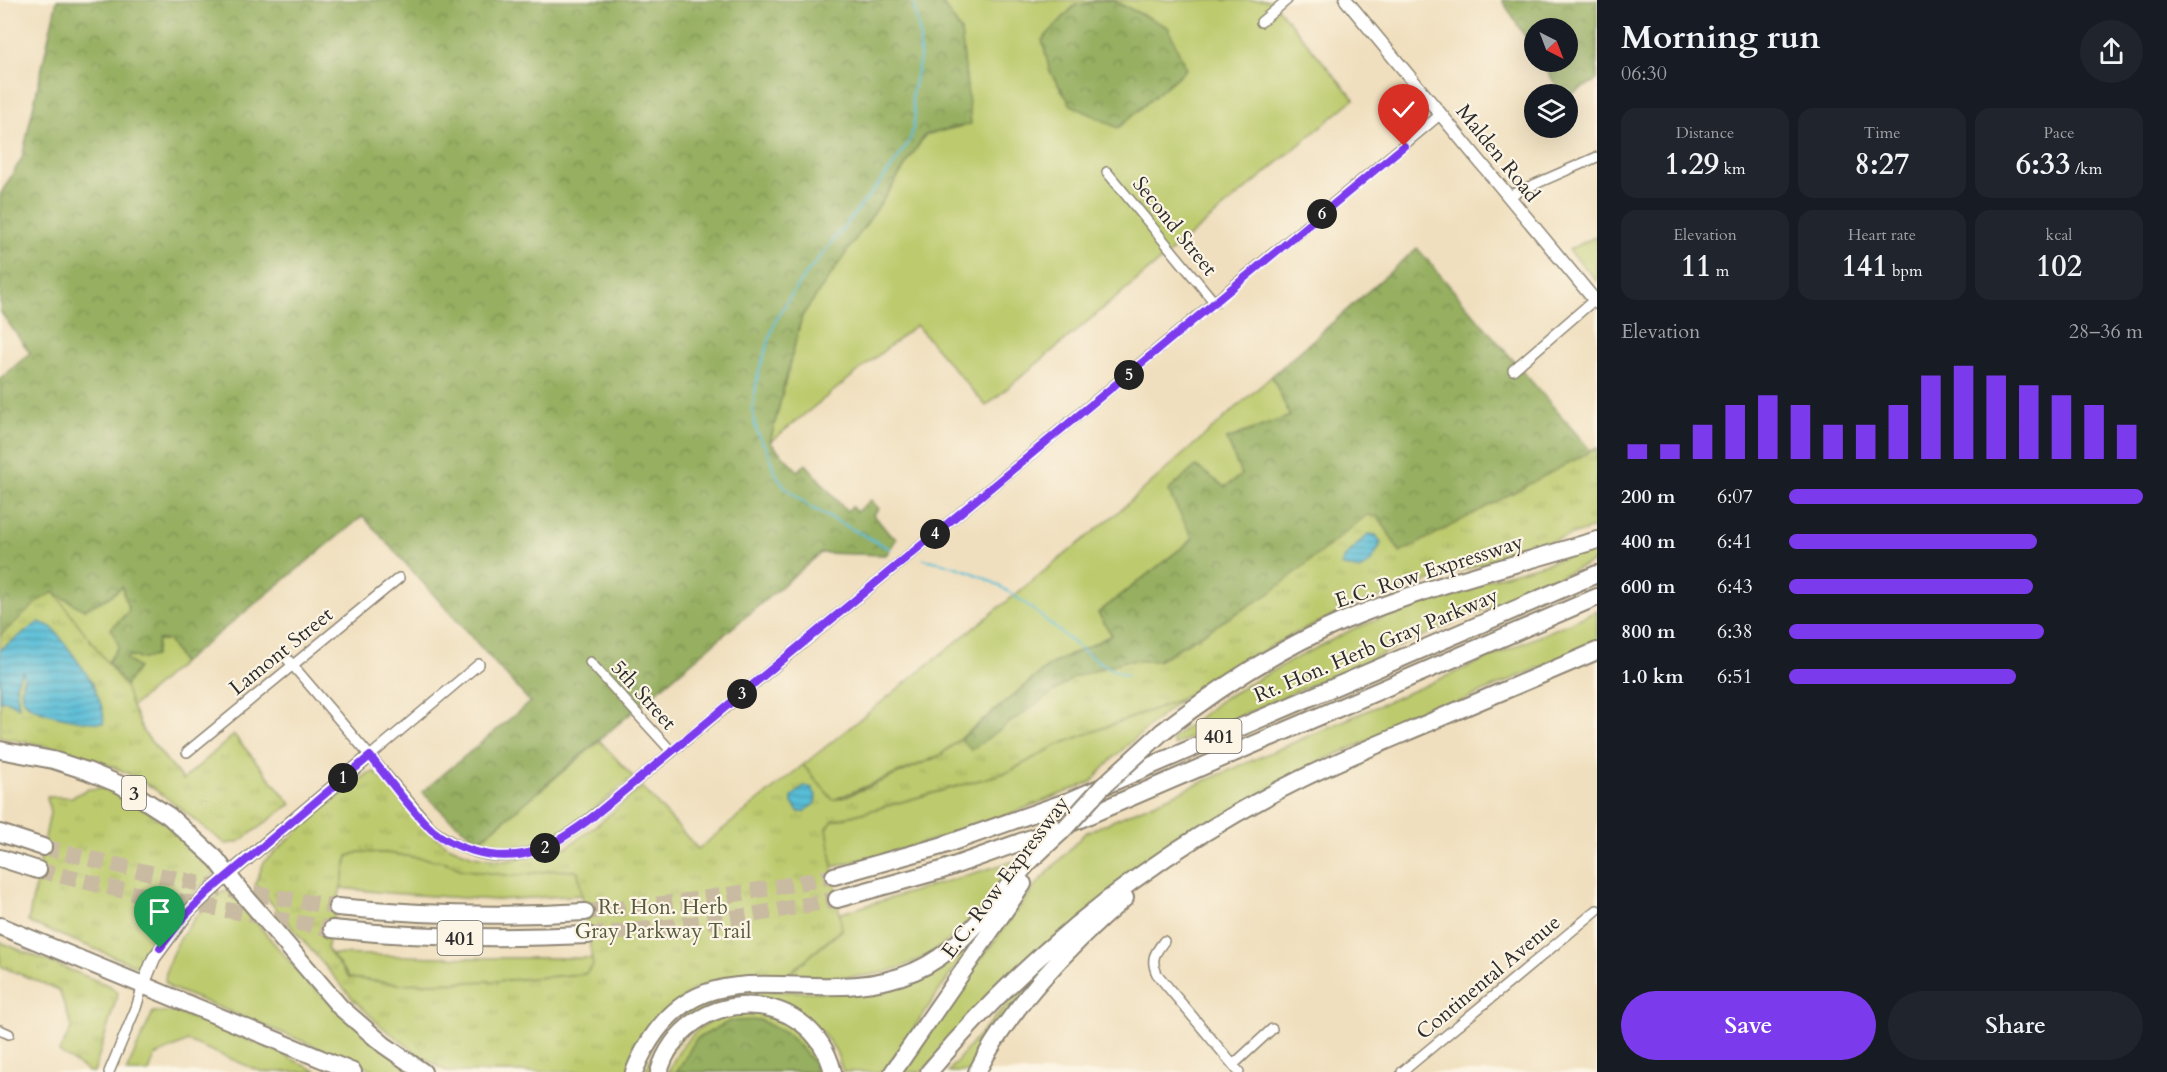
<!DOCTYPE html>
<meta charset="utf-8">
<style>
body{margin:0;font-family:Cardo,serif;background:#20242c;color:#f1f3f6;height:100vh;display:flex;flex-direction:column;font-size:22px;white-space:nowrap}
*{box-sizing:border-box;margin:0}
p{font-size:20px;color:#9ea1a6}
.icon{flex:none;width:33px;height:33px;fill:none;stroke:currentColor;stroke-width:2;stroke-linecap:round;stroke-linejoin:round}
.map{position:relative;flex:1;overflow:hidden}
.sheet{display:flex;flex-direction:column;background:#171b24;width:570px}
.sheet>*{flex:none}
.needle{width:39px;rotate:138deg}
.fabs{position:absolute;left:1524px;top:18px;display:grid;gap:12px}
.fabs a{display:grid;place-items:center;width:54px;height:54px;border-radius:50%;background:#171b24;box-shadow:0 6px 24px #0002;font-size:30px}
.pin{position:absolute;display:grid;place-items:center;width:51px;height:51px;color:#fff;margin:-62px -26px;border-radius:50% 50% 50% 0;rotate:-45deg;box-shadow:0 0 6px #0007}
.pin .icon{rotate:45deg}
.km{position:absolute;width:30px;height:30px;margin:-15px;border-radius:50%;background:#222;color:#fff;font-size:16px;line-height:30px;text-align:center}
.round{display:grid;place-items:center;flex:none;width:63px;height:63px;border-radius:32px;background:#20242c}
.headline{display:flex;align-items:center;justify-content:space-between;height:102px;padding:0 24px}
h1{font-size:33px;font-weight:600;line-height:45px}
.stats{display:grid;grid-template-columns:repeat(3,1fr);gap:9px;height:102px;padding:6px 24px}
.stats div{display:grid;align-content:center;border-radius:15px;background:#20242c;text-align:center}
.stats b{font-size:30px;font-weight:600}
.stats small{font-size:16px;font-weight:400}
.stats p{font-size:16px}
.chart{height:168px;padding:12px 24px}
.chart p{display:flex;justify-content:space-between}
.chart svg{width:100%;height:108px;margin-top:6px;stroke:#7c3aed;stroke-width:6}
.cta{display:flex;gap:12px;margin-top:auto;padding:12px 24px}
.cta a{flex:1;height:69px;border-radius:36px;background:#7c3aed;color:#fff;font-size:24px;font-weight:600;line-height:69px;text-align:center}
.cta a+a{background:#20242c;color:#f1f3f6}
ul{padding:0 24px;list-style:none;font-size:20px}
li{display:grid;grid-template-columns:96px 72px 1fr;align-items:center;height:45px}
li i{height:15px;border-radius:8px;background:#7c3aed}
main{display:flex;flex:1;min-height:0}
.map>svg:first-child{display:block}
.grass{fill:#bdcb6e;stroke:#747b4c;stroke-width:1.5}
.forest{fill:url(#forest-crowns);stroke:#606d46;stroke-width:1.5}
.park{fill:url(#park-tufts);stroke:#747b4c;stroke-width:1.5;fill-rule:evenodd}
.water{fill:url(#water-rules);stroke:#427481;stroke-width:1.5}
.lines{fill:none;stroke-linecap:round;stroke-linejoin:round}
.stream{stroke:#59bdd7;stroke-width:2}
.highway-tunnel{stroke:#c9bba1;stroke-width:16;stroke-dasharray:16 8;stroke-linecap:butt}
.street-casing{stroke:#8e8574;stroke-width:12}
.secondary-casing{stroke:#8e8574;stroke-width:15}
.highway-casing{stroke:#8e8574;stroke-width:20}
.street{stroke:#fff;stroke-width:9}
.secondary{stroke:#fff;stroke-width:12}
.highway{stroke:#fff;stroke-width:16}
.highway-bridge-casing{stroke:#8e8574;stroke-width:20;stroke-linecap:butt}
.highway-bridge{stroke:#fff;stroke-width:16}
.route-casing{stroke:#fff;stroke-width:12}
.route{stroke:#7c3aed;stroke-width:8}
.labels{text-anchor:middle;stroke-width:4.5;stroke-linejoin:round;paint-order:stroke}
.shield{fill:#fcf5e5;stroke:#6a6863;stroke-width:1.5}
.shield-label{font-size:20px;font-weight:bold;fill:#2b2b2b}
.street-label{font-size:21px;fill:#2b2b2b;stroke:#fcf5e5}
.park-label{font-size:21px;fill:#575b3f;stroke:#fcf5e5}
</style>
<main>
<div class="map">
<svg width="1597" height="1072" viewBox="0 0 1597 1072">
<defs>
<pattern id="forest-crowns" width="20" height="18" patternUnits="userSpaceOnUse" patternTransform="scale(1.5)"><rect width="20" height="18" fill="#96af61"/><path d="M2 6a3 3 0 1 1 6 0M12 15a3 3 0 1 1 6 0" fill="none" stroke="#7b8f50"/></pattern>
<pattern id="park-tufts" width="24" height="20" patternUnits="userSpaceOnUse" patternTransform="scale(1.5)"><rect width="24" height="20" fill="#bdcb6e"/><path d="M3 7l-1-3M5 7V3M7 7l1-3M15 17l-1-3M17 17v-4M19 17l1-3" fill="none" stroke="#a3ae5f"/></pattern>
<pattern id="water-rules" width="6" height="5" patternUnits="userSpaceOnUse" patternTransform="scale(1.5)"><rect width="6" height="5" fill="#59bdd7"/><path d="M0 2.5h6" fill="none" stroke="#4a9aaf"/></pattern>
</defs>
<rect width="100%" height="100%" fill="#fcf5e5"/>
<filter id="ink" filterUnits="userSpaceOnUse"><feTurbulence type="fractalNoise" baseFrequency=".0167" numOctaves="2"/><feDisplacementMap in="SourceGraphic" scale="12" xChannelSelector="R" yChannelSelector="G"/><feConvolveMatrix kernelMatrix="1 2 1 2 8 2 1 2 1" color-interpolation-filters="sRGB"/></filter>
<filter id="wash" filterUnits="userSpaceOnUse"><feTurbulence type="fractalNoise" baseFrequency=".008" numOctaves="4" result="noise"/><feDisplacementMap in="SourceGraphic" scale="24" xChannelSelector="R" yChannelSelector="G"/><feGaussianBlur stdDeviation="1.35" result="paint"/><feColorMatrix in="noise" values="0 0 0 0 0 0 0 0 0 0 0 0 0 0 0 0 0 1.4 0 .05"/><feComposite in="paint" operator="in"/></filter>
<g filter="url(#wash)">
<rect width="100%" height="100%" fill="#f0dfbe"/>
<path class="grass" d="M940,0h331l83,99 -368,307 -70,-81 -146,117 32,-126 83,-119 40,-62 36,-104z
M1597,236v45l-28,-31z
M1272,376l18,41 -63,22 15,36 -17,12 -32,52 -95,74 14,22 -62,30 -111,91 -106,44 -30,-35 315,-253z
M1597,547v13l-423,185 -2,-6 52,-41 63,-35 66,-34 109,-42 82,-23z
M122,587l7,24 -18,18 15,30 3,-3 14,3 15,-19h11l13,23 -50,44 12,26 39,47 51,-45 57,69 -108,-24 -183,-144 54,-44 55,5z
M1597,611v32l-294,126 -149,87 -233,216h-19l55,-81 79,-106 49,-52z
M1181,699l-66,57 -24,26 -98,39 -89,28 -72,18 -5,-39 6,-7 175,-49 49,-27z
M600,741l33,36c-32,25 -66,60 -107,68 -15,3 -32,-1 -47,-4z
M359,852l28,1 59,9 14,7 53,7 42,-6 23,1 4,24 -86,5 -109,-7 -46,-5 7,-32z
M1024,858c-19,22 -37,46 -58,67 -54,53 -107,57 -179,50l55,-45 -4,-16z
M224,891l6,1 79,92 104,88h-34l-208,-84 -6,-6c1,-31 33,-74 59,-91z
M965,942l5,4 -86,126h-41l-7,-21 -13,-18 -16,-14 -17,-12 -37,-9 -24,1 -24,10 -50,63h-9l5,-15 13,-22 21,-22 18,-13 27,-9 130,1z
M331,954l144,4h117l1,8 -8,8 -88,7 -98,3 -49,-6z
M1029,981l6,4 -63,87h-24l31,-37z
M757,1010l23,7 26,16 21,39h-159c20,-44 42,-57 89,-62z
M153,1012h23l96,37 46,23h-56l-74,-31 -33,15 -6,16h-23z"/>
<path class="forest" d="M57,0h883l21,31 10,93 -46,11 -40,62 -83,119 -32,126 28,29 8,-7 40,47 6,-4 4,5 15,-12 8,9 -6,5 17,21 7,3 -11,17 -65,-2 -342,288 -30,-23 -27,-26 108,-90 -167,-186 -181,147 -14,-23h-10l-3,16 -12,3 -14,-3 -3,3 12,9 -13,18 -17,-24 11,-16 -8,-17 18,-18 -7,-24 -13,10 -25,13 -31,-18 -53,44v-257l30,-26 -30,-42v-116l22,-37z
M1104,0h8l56,27 18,42 -68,59 -47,-23 -21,-33 -8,-32 33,-35z
M1502,0h95v80l-29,16v-2h-6l-21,-32h27v-34h-34v23z
M1417,248l175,204 -192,101 -21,-36 -64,41 -46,36 -112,67h-32l-50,16 -104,74 -10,-12 89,-74 62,-30 -14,-22 95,-74 -25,-48 28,-25 29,21 16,-12 -14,-36 63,-23 -18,-40z
M760,1020l29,15 26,29v8h-138l19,-33 34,-18z"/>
<path class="park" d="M1597,448v79l-98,31 -145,48 -72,34 -101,59 -124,46 -49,27 -175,49 -6,7 15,101 -55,46 -60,3 -34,12 -36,29 -30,53h-179l-30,-18 -37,-28 -28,-27 -98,-115 9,-22 56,-51 49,-38 7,-1 52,59 20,15 25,10 33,5 61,-14 35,-26 40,-34 56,62 105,-84 30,35 12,-3 94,-41 22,-17 10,11 104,-73 50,-16h33l111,-67 98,-79 12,2 21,36zM359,852l28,1 59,9 14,7 53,7 42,-6 23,1 15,95 -8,8 -88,7 -98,3 -50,-6 -22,-29 21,-93z
M54,592l71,94 7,21 12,26 39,47 51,-45 57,69 -52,38 -13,2c-23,-16 -43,-35 -66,-51 -47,-34 -104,-47 -160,-55v-102l41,-37z
M107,788c44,21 73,46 108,79l-1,7 -35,32 -17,25 -20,37 -114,-46 22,-109 -3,-16h26l14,-8z
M0,942l110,44 8,7 -24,79h-5l-30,-20 13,-25 -13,-37 -59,-24z"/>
<path class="water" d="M1368,534l8,1 5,8c-9,15 -4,17 -22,27l-18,-5 5,-9z
M39,622c4,2 10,3 13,6 7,6 39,51 42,59 4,10 12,26 9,36 -19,-1 -70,-8 -80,-24 -4,-7 0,-16 1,-23l-2,-4 -6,13 3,22 -13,-7 -6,1v-51z
M804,786l8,2 4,8 -1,7 -11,9h-5l-7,-9v-6z"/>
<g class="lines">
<path class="stream" d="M890,549l-80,-42 -25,-20 -11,-16 -6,-20 -9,-14 -5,-15 -1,-17 5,-31 17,-52 7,-12 17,-27 94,-117 18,-28 4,-23 -3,-13v-8l8,-36v-22l-7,-36
M924,559c47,9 75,23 112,53 29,23 56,51 91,64"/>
</g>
</g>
<g filter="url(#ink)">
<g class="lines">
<path class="highway-tunnel" d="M43,847l94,23 82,18 118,19
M38,870l95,23 199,36
M585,912c83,-7 166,-19 249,-36
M588,935c84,-7 166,-19 249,-36"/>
<g class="street-casing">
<path id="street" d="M1261,22l26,-22
M1107,172l108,131
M1508,196l89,-39
M1513,370l81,-70
M283,654l151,177c67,47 113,23 170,-24 23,-18 45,-37 68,-55l769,-638
M590,662l82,90
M187,752l212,-174
M370,756l109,-92
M1164,941c-9,12 -14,18 -7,33l82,98
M0,1030l9,4
M1233,1065l39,-36
M109,1072l27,-64 7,-23
M1402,1072l195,-162"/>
</g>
<g class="secondary-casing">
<path id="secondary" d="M1346,0l251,303
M143,985l11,-27 34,-46 40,-37 142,-119"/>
</g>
<g class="highway-casing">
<path id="highway" d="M1162,732c55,-43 114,-82 179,-110 82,-35 171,-56 256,-82
M0,750l53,10 34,11 34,14 48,31 47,43 23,30 101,118 44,38 39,27
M0,833l43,14
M0,858l38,12
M834,876l107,-30 128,-45 528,-227
M837,899l105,-29 115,-41 540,-232
M337,907c83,8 165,10 248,5
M0,926l353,146
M332,929c85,9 170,10 256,6
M634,1072c59,-145 174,-54 281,-101 49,-21 79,-71 114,-109 11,-11 22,-21 33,-31
M659,1072c26,-87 151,-90 174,0
M893,1072l130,-188
M929,1072c103,-123 228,-222 372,-293 39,-19 80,-36 120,-53 59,-25 117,-50 176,-75
M977,1072c32,-64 94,-128 148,-174"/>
</g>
<use href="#street" class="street"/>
<use href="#secondary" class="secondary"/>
<use href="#highway" class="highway"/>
<g class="highway-bridge-casing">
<path id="highway-bridge" d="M1065,828l37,-41 60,-55"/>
</g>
<use href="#highway-bridge" class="highway-bridge"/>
</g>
</g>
<g class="lines" filter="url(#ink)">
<g class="route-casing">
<path id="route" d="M160,948l22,-29 24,-25 164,-138c20,25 39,52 62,74 12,10 27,17 41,21 50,15 83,-6 122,-36l809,-669"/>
</g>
<use href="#route" class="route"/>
</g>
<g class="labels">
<g class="shield">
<rect x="1196.5" y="719" width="45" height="34" rx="4.5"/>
<rect x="122" y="776" width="24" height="34" rx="4.5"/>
<rect x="437.5" y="921" width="45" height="34" rx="4.5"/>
</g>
<g class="shield-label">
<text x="1219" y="743">401</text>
<text x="134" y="800">3</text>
<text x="460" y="945">401</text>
</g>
<g class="street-label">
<text transform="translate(1498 153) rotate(51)" y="7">Malden Road</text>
<text transform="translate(1175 226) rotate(51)" y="7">Second Street</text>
<text transform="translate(1429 571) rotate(-18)" y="7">E.C. Row Expressway</text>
<text transform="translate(1376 645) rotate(-23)" y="7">Rt. Hon. Herb Gray Parkway</text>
<text transform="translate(281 651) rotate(-39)" y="7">Lamont Street</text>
<text transform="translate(644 695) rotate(48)" y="7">5th Street</text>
<text transform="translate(1005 877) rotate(-53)" y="7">E.C. Row Expressway</text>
<text transform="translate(1488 977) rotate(-40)" y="7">Continental Avenue</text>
</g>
<g class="park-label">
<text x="663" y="914">Rt. Hon. Herb<tspan x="663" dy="24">Gray Parkway Trail</tspan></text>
</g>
</g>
</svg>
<div class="fabs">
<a><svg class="needle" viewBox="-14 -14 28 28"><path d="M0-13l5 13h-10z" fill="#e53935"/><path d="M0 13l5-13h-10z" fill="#9ea1a6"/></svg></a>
<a><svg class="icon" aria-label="layers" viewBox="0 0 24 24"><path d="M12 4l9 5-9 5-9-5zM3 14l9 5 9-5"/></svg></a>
</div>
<div class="pin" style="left:160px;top:948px;background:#1e9e55"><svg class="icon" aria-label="arrive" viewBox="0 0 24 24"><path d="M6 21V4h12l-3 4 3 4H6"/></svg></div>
<div class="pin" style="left:1404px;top:146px;background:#d93025"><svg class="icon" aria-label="check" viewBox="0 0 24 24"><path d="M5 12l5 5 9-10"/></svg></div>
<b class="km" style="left:343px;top:778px">1</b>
<b class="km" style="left:545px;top:848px">2</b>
<b class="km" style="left:742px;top:694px">3</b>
<b class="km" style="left:935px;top:534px">4</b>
<b class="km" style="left:1129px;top:375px">5</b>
<b class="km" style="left:1322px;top:214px">6</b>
</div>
<section class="sheet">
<div class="headline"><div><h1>Morning run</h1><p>06:30</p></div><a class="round"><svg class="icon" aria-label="share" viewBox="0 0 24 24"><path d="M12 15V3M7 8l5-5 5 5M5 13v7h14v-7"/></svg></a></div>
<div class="stats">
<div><p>Distance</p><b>1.29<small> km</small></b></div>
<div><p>Time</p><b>8:27</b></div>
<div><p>Pace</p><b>6:33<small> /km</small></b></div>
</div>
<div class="stats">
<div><p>Elevation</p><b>11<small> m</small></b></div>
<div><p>Heart rate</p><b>141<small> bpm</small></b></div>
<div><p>kcal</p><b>102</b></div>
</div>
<div class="chart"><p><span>Elevation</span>28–36 m</p>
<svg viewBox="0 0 160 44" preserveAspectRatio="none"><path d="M5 44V38M15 44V38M25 44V30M35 44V22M45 44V18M55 44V22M65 44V30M75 44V30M85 44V22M95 44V10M105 44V6M115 44V10M125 44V14M135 44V18M145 44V22M155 44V30"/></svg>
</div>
<ul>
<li><b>200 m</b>6:07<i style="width:100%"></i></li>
<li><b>400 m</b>6:41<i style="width:70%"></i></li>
<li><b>600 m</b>6:43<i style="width:69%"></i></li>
<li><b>800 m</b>6:38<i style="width:72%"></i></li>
<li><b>1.0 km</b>6:51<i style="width:64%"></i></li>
</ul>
<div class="cta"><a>Save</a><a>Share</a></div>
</section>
</main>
